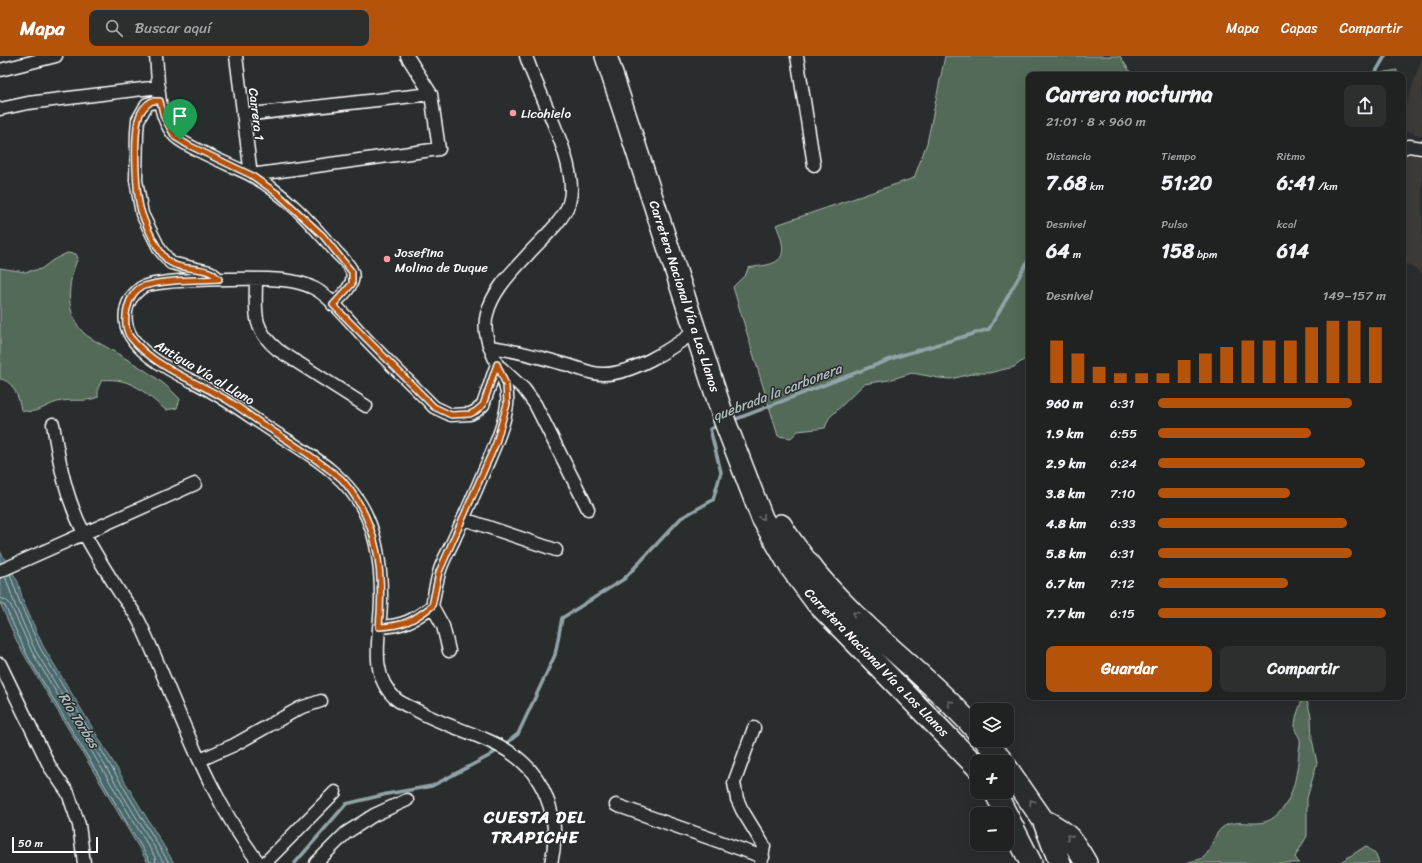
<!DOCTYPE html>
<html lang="es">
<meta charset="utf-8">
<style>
body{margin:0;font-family:Sriracha,sans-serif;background:#2d2f2f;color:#f1f3f6;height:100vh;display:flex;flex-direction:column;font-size:15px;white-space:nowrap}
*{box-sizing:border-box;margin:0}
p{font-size:13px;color:#a2a4a5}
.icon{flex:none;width:22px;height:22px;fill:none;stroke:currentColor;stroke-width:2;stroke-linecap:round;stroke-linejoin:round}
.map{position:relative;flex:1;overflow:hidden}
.side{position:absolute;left:1026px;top:16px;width:380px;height:628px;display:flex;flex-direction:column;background:#202222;border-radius:8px;box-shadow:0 4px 16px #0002,0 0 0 1px #3d3f40}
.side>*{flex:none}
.tools{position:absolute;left:970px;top:647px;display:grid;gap:8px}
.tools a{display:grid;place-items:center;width:44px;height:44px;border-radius:8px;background:#202222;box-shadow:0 4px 16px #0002,0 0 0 1px #3d3f40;font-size:20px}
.scale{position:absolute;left:12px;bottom:10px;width:86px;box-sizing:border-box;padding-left:4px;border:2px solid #fff;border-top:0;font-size:11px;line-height:14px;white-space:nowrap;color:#fff;-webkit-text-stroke:3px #2a2d2e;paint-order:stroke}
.pin{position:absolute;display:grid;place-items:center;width:34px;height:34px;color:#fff;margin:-41px -17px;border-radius:50% 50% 50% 0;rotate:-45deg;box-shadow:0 0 4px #0007}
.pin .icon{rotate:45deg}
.round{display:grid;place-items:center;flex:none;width:42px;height:42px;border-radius:8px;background:#2d2f2f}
.headline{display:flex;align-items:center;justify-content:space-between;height:68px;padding:0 20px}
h1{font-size:22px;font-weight:700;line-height:30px}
.figures{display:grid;grid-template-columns:repeat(3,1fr);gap:6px;height:68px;padding:4px 20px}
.figures div{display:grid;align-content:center}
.figures b{font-size:20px;font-weight:700}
.figures small{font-size:11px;font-weight:400}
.figures p{font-size:11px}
.chart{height:112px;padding:8px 20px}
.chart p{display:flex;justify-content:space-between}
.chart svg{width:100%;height:72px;margin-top:4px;stroke:#b45309;stroke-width:6}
.cta{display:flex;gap:8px;margin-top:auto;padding:8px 20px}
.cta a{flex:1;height:46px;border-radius:8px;background:#b45309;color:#fff;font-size:16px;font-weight:700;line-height:46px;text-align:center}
.cta a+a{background:#2d2f2f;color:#f1f3f6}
ul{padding:0 20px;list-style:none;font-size:13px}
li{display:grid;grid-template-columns:64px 48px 1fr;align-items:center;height:30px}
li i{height:10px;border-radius:5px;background:#b45309}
header{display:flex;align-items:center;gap:24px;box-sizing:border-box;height:56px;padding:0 20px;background:#b45309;color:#fff}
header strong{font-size:19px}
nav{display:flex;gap:22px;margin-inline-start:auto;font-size:14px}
.search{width:280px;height:36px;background:#2d2f2f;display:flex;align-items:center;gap:10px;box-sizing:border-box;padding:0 14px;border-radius:8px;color:#a2a4a5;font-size:15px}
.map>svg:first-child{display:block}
.built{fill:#3d3a39}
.green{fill:#526b59;stroke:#a8b5ac}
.water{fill:#49676c;stroke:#92a4a7}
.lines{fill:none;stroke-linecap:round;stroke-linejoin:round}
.shore{stroke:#b6c2c4;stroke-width:1}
.stream{stroke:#92a4a7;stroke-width:3.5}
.street-casing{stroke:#fff;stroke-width:15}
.highway-casing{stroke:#fff;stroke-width:24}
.street{stroke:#2a2d2e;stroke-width:12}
.highway{stroke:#2a2d2e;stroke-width:21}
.oneway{stroke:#6a6c6d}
.route-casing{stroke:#fff;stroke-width:8}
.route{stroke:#b45309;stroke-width:5}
.poi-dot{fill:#ff9aa2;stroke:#2a2d2e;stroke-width:1.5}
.labels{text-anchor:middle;stroke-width:3;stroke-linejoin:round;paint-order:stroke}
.poi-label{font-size:13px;fill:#fff;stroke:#2a2d2e;text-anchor:start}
.street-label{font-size:13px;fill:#fff;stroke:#2a2d2e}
.water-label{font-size:14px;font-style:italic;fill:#adbbbd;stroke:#2a2d2e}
.district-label{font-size:17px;font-weight:bold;letter-spacing:1px;fill:#fff;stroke:#2a2d2e}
</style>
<header>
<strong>Mapa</strong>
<div class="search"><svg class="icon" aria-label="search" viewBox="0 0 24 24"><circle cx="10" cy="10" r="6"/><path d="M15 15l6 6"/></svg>Buscar aquí</div>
<nav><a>Mapa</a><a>Capas</a><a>Compartir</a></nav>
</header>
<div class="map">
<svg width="1422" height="807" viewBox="0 0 1422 807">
<rect width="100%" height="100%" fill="#2a2d2e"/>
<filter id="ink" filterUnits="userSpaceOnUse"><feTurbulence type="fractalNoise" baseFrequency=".025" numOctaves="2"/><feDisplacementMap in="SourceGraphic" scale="8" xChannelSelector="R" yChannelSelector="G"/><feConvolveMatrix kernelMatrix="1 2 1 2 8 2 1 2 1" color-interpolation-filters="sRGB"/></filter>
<g filter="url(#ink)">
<path class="built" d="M1422,1v79l-19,-6v-16z
M1407,96l15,5v116l-19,-11v-100z"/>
<path class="green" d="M945,0h175l12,19h-103v281l-15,11 -25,6h-14l-24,6 -12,-1 -27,-5 -23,7 -25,4 -35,34 -4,10 -27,3 -7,7 -13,-2 -45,-149 13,-13 2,-6c8,-2 22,-2 29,-7 11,-7 3,-27 -1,-36l138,-47 13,-35z
M1397,14l-1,5h-26z
M67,197l9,1 2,4c-11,24 -14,58 8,77 7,5 15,9 22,13 25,15 52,29 72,51l-3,9 -11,2c-22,-17 -33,-33 -64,-30l-4,8v9c-13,6 -27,1 -41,5 -13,4 -21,13 -36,8 -2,-12 -7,-29 -21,-31v-111l25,4 16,-3 12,-9z
M1303,641h3l5,19 1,23 5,24 -10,35v38l-12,21 4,6h-112c5,-3 12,-2 17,-6 9,-8 8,-22 19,-30 14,-10 35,2 50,-9 20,-14 24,-43 26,-66 0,-4 2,-8 1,-12 -1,-5 -6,-9 -5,-14 0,-10 5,-19 8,-29z
M1366,790l10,9 3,8h-40z"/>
<path class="water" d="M0,495l18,31 5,19 20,45 131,217h-26l-129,-217 -19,-43z"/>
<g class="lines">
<path class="shore" d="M10,518l10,29 20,45 129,215
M5,520l10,29 20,45 129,213
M0,542l6,2 4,4 22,48 123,205 1,6
M0,547l5,3 22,49 124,208"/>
<path class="stream" d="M1374,19l11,-19
M731,365l168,-65 90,-27 40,-70
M504,689l14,-11 37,-79 7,-37 62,-39 57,-61 32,-18 8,-28 -11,-43 10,-4
M295,807l51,-59 41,-10 45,-8 57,-30 10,-7"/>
<g class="street-casing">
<path id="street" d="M156,0c3,27 0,57 18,79 9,11 59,31 75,39 35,18 63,50 88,79 5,5 13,12 15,19 4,13 -11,24 -19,33
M236,0l15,119 188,-26 -8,-55 -24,-38
M797,0l17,109
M0,14l56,-14
M160,45l-13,3 -9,16 -1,12 -1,48 6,34 18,36 11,13 39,9 9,7
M0,53l28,-6 131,-16
M243,59l188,-21
M1403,92l6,-2 13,2
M256,224c0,31 -5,48 22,70l88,56
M490,291c25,3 49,10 74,17 12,3 26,10 38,10 30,1 70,-26 94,-43
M497,308l-14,41 -7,6 -6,3 -19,1 -17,-8c-20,-21 -41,-40 -61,-61 -15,-14 -44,-53 -62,-59 -8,-4 -19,-6 -28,-7 -22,-2 -128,-2 -142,8 -8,6 -14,15 -15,24 -6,35 45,59 72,72 27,14 47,29 73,46 36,23 78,45 96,87 11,25 14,52 14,79 1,34 -15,77 15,103 6,5 14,8 20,11 47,27 107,28 130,86 9,22 11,44 5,67
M500,311l24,22 11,15 53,105
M53,368c6,38 13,75 31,109 11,21 24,41 36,60 7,10 15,19 20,30 38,81 64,168 119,240
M464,463l92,31
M0,515l195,-87
M432,550l11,20 6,25
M379,571c24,-1 34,-6 53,-21 2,-11 4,-22 7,-33 3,-12 11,-24 16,-36 10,-22 20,-44 29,-66 9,-21 20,-44 23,-66 4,-32 -29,-58 -20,-91 6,-25 28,-45 45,-64 13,-14 31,-29 37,-47 12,-36 -32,-111 -43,-147
M0,608l50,103 18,26 11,32 5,38
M754,672l-20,55 3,16 5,11 22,36 -3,17
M200,704l34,-15 66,-37 21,-7
M616,749l147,52
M265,807l70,-71
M316,807l30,-30 28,-18 33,-15"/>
</g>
<g class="highway-casing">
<path id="highway" d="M606,0l119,366 37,96 29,50 25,34 161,165
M781,469c7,13 17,25 26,37 49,64 117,109 170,169
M985,684l18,22
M1007,712l36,52 17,43
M995,736l36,71
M1043,764c25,12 30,20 43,43"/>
</g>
<use href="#street" class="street"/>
<use href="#highway" class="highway"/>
</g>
<defs><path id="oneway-chevron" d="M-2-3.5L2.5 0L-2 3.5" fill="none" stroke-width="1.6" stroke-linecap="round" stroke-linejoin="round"/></defs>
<g class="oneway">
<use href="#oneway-chevron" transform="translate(762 461) rotate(63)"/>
<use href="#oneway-chevron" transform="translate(855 558) rotate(-136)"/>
<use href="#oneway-chevron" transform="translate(950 647) rotate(-138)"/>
<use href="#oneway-chevron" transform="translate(1032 746) rotate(-123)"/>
<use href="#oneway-chevron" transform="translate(1069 781) rotate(-132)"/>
</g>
</g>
<g class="lines" filter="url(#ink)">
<g class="route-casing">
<path id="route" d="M152,45h8l4,16 11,20 13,8 63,30 27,19 45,42 29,36v12l-19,21 101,102 17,8 19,-1 6,-3 7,-6 14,-41 9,21 1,19 -11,39 -57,129 -7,34c-19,15 -29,20 -53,21 5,-52 0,-104 -35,-145 -4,-6 -11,-9 -17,-14 -18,-14 -37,-26 -57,-39 -15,-9 -28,-20 -43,-29 -31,-19 -72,-32 -96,-62 -11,-13 -4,-47 13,-52 24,-7 51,-5 75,-7 -3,-2 -6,-6 -10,-7 -11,-5 -27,-2 -38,-9 -11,-6 -25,-37 -29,-49 -7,-19 -8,-74 -4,-94 2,-8 7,-15 14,-19z"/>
</g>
<use href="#route" class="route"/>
</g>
<g class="poi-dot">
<circle cx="513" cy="57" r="4"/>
<circle cx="387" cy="203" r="4"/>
</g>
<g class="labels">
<g class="poi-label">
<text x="521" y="62">Licohielo</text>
<text x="395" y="201">Josefina<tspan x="395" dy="15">Molina de Duque</tspan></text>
</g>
<g class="street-label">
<text transform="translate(257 58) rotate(83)" y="5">Carrera 1</text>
<text transform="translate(685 240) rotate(72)" y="5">Carretera Nacional Vía a Los Llanos</text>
<text transform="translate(205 316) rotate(31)" y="5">Antigua Vía al Llano</text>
<text transform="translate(877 606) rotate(46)" y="5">Carretera Nacional Vía a Los Llanos</text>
</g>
<g class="water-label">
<text transform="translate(777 336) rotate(-21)" y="5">quebrada la carbonera</text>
<text transform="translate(79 664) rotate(58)" y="5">Río Torbes</text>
</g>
<g class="district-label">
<text x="535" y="767">CUESTA DEL<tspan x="535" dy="20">TRAPICHE</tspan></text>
</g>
</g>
</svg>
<div class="tools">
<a><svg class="icon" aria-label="layers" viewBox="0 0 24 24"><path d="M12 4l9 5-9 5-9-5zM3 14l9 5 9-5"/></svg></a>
<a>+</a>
<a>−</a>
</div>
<div class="scale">50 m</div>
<div class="pin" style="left:180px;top:84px;background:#1e9e55"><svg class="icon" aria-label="arrive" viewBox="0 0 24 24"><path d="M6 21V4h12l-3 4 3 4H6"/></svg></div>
<section class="side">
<div class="headline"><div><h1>Carrera nocturna</h1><p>21:01 · 8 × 960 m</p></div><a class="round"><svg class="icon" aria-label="share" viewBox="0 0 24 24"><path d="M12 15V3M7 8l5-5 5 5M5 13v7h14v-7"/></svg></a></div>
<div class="figures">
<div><p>Distancia</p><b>7.68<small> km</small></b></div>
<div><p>Tiempo</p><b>51:20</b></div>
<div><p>Ritmo</p><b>6:41<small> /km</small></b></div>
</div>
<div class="figures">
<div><p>Desnivel</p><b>64<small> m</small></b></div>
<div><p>Pulso</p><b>158<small> bpm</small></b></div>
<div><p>kcal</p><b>614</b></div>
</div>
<div class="chart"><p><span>Desnivel</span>149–157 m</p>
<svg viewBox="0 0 160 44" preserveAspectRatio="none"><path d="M5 44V18M15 44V26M25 44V34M35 44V38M45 44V38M55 44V38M65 44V30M75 44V26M85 44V22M95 44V18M105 44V18M115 44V18M125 44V10M135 44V6M145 44V6M155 44V10"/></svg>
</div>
<ul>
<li><b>960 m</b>6:31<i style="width:85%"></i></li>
<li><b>1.9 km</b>6:55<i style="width:67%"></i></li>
<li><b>2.9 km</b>6:24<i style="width:91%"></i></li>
<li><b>3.8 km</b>7:10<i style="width:58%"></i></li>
<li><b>4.8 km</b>6:33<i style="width:83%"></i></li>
<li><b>5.8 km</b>6:31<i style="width:85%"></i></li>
<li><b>6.7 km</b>7:12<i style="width:57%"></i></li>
<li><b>7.7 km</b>6:15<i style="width:100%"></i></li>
</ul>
<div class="cta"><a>Guardar</a><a>Compartir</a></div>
</section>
</div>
